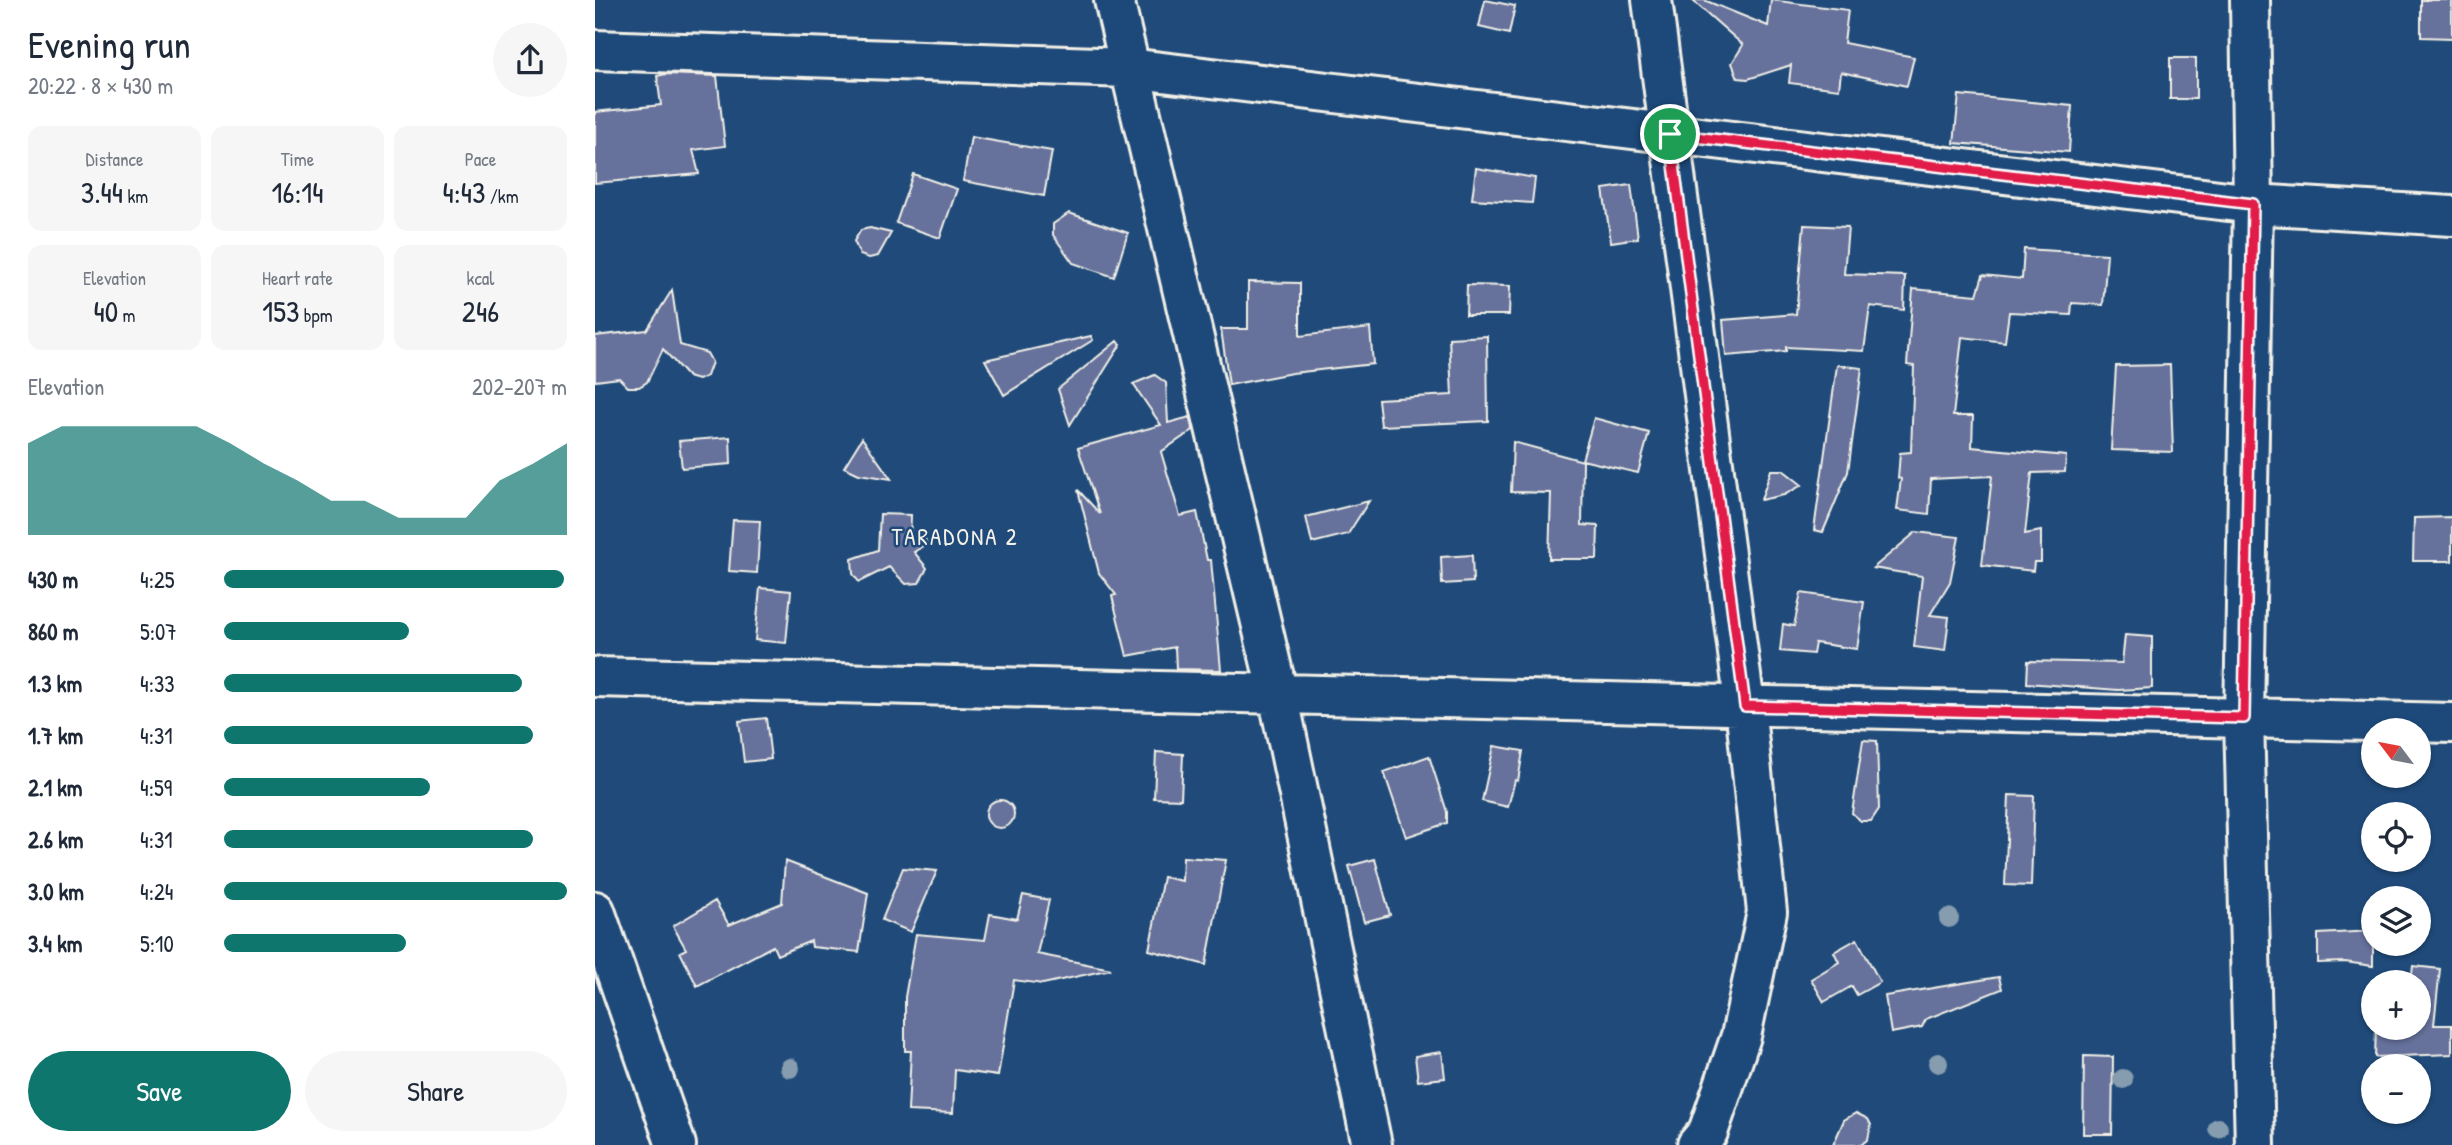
<!DOCTYPE html>
<meta charset="utf-8">
<style>
body{margin:0;font-family:"Patrick Hand",sans-serif;background:#f6f6f7;color:#1f2937;height:100vh;display:flex;flex-direction:column;font-size:26px;white-space:nowrap}
*{box-sizing:border-box;margin:0}
p{font-size:23px;color:#747a83}
.icon{flex:none;width:38px;height:38px;fill:none;stroke:currentColor;stroke-width:2;stroke-linecap:round;stroke-linejoin:round}
.map{position:relative;flex:1;overflow:hidden}
.panel{display:flex;flex-direction:column;background:#fff;width:595px}
.panel>*{flex:none}
.needle{width:46px;rotate:302deg}
.fabs{position:absolute;left:1766px;top:718px;display:grid;gap:14px}
.fabs a{display:grid;place-items:center;width:70px;height:70px;border-radius:50%;background:#fff;box-shadow:0 2px 5px #0004;font-size:35px}
.pin{position:absolute;display:grid;place-items:center;width:60px;height:60px;color:#fff;margin:-30px;border:4px solid #fff;border-radius:50%;box-shadow:0 2px 7px #0007}
.round{display:grid;place-items:center;flex:none;width:74px;height:74px;border-radius:37px;background:#f6f6f7}
.head{display:flex;align-items:center;justify-content:space-between;height:119px;padding:0 28px}
h1{font-size:38px;font-weight:600;line-height:52px}
.figures{display:grid;grid-template-columns:repeat(3,1fr);gap:10px;height:119px;padding:7px 28px}
.figures div{display:grid;align-content:center;border-radius:14px;background:#f6f6f7;text-align:center}
.figures b{font-size:30px;font-weight:600}
.figures small{font-size:19px;font-weight:400}
.figures p{font-size:19px}
.chart{height:196px;padding:14px 28px}
.chart p{display:flex;justify-content:space-between}
.chart svg{width:100%;height:126px;margin-top:7px;fill:#0f766e;opacity:.7}
.primary-button{display:flex;gap:14px;margin-top:auto;padding:14px 28px}
.primary-button a{flex:1;height:80px;border-radius:42px;background:#0f766e;color:#fff;font-size:28px;font-weight:600;line-height:80px;text-align:center}
.primary-button a+a{background:#f6f6f7;color:#1f2937}
ul{padding:0 28px;list-style:none;font-size:23px}
li{display:grid;grid-template-columns:112px 84px 1fr;align-items:center;height:52px}
li i{height:18px;border-radius:9px;background:#0f766e}
main{display:flex;flex:1;min-height:0}
.map>svg:first-child{display:block}
.building{fill:#66719c;stroke:#f4f1e8;stroke-width:2}
.lines{fill:none;stroke-linecap:round;stroke-linejoin:round}
.minor-casing{stroke:#f4f1e8;stroke-width:44}
.minor{stroke:#1f4a7a;stroke-width:38}
.tree{fill:#869caf}
.route-casing{stroke:#fff;stroke-width:14}
.route{stroke:#e11d48;stroke-width:9}
.labels{text-anchor:middle;stroke-width:5;stroke-linejoin:round;paint-order:stroke}
.neighbourhood-label{font-size:23px;letter-spacing:2px;fill:#f4f1e8;stroke:#1f4a7a}
</style>
<main>
<section class="panel">
<div class="head"><div><h1>Evening run</h1><p>20:22 · 8 × 430 m</p></div><a class="round"><svg class="icon" aria-label="share" viewBox="0 0 24 24"><path d="M12 15V3M7 8l5-5 5 5M5 13v7h14v-7"/></svg></a></div>
<div class="figures">
<div><p>Distance</p><b>3.44<small> km</small></b></div>
<div><p>Time</p><b>16:14</b></div>
<div><p>Pace</p><b>4:43<small> /km</small></b></div>
</div>
<div class="figures">
<div><p>Elevation</p><b>40<small> m</small></b></div>
<div><p>Heart rate</p><b>153<small> bpm</small></b></div>
<div><p>kcal</p><b>246</b></div>
</div>
<div class="chart"><p><span>Elevation</span>202–207 m</p>
<svg viewBox="0 0 160 44" preserveAspectRatio="none"><path d="M0 44V12L10 6L20 6L30 6L40 6L50 6L60 12L70 19L80 25L90 32L100 32L110 38L120 38L130 38L140 25L150 19L160 12V44z"/></svg>
</div>
<ul>
<li><b>430 m</b>4:25<i style="width:99%"></i></li>
<li><b>860 m</b>5:07<i style="width:54%"></i></li>
<li><b>1.3 km</b>4:33<i style="width:87%"></i></li>
<li><b>1.7 km</b>4:31<i style="width:90%"></i></li>
<li><b>2.1 km</b>4:59<i style="width:60%"></i></li>
<li><b>2.6 km</b>4:31<i style="width:90%"></i></li>
<li><b>3.0 km</b>4:24<i style="width:100%"></i></li>
<li><b>3.4 km</b>5:10<i style="width:53%"></i></li>
</ul>
<div class="primary-button"><a>Save</a><a>Share</a></div>
</section>
<div class="map">
<svg width="1857" height="1145" viewBox="0 0 1857 1145">
<rect width="100%" height="100%" fill="#1f4a7a"/>
<filter id="ink" filterUnits="userSpaceOnUse"><feTurbulence type="fractalNoise" baseFrequency=".0143" numOctaves="2"/><feDisplacementMap in="SourceGraphic" scale="14" xChannelSelector="R" yChannelSelector="G"/><feConvolveMatrix kernelMatrix="1 2 1 2 8 2 1 2 1" color-interpolation-filters="sRGB"/></filter>
<g filter="url(#ink)">
<path class="building" d="M890,0l30,6 -6,28 -30,-7z
M1097,0h12l64,26 3,-26 77,10 -4,33 70,14 -7,29 -66,-14 -2,17 -50,-6 2,-18 -43,14 -10,-1 -6,-15 11,-18z
M1826,0h31v38l-31,-1z
M1575,58h26v41h-26z
M71,74l51,2 8,70 -32,4 6,24 -104,9v-71l66,-7 -4,-29z
M1364,95l113,11 -3,46 -115,-9z
M376,137l81,14 -8,45 -81,-15z
M881,168l59,10 -3,25 -60,-4z
M318,174l44,15 -17,49 -44,-15z
M1036,185l7,53 -27,4 -8,-53z
M474,213l59,20 -14,44 -41,-14 -20,-28v-11z
M1209,225l44,2 -4,47 61,2 -1,34 -34,-4 -6,45 -78,-4v4l-60,5 -3,-36 73,-6z
M275,228l21,5 -13,23 -9,2 -9,-3 -6,-14 7,-11z
M1429,249l83,5 -4,51 -31,-2 -1,12 -62,-3 -4,30 -43,-5 -9,79h20l-1,31 94,9 -1,16 -33,1 -7,61 16,-3v31h-7l-1,9 -51,-6 10,-89 -61,3 -2,35 -32,-4 4,-31 -3,-1 2,-25 11,-1 3,-86 -7,-1 6,-76 64,6 6,-20 39,4z
M653,282l52,1v53l70,-8 3,36 -81,9 -63,12 -8,-56h27z
M872,285l43,1 -1,29h-43z
M77,290l8,55 27,8 5,9 -5,14 -9,4 -10,-3 -25,-28 -16,33 -8,5h-11l-9,-9 -24,3v-45l52,-6z
M496,336l2,4 -89,55 -19,-35z
M892,336l1,85 -107,5 -3,-27 74,-4 -3,-57z
M522,341l4,3 -51,81 -12,-36z
M1242,365l25,3 -14,104 -25,60 -9,-2z
M1575,365l3,87 -62,-2 5,-84z
M560,375l11,8 2,40 22,-6 3,13 -32,22 19,64 17,-4 10,48h4l10,110 -45,-1 -1,-22 -48,9 -15,-60 4,-1 -17,-22 -21,-83 22,24 -22,-66 83,-23 -28,-41z
M999,418l55,15 -11,40 -56,-13z
M135,437l1,27 -49,4 -3,-27z
M267,438l29,41 -32,-5 -15,-7z
M918,442l70,19 -1,64 16,1 -1,33h-48l2,-66 -40,-1z
M1176,470h12l19,15 -18,10 -23,5z
M774,501l-21,33 -36,9 -6,-26z
M285,514l31,1 -1,28 15,-4 2,5 -13,8 13,16 -8,15 -13,1 -17,-17 -30,15 -6,-8 -1,-15 26,-9z
M1857,517v44h-39l1,-43z
M138,520l27,1 -3,52 -28,-2z
M1321,532l43,5 -9,45 -20,33 19,2 -4,34 -31,-4 8,-71 -49,-8z
M877,555l1,27 -31,2 -1,-27z
M165,588l31,3 -5,52 -31,-3z
M1206,593l63,9 -7,47 -42,-6 -2,11 -33,-3 3,-27 11,2z
M1530,635l27,2v51l-34,2 -91,-7 1,-22 94,2z
M171,718l5,41 -27,3 -5,-41z
M1268,740l14,1 2,68 -8,12h-10l-9,-8z
M899,746l29,5 -5,30 -3,-1 -7,27 -26,-6z
M561,752l27,2 -2,45 -27,-1z
M834,756l18,56v11l-41,14 -22,-65z
M1414,795l25,1 -3,90 -26,-1z
M391 814a14 14 0 1 1 28 0a14 14 0 1 1-28 0Z
M588,857l43,3 -20,105 -57,-15 14,-73 19,4z
M780,859l15,56 -26,7 -15,-56z
M190,861l83,32 -9,59 -47,-5 -1,-6 -34,14 -4,-9 -76,40 -17,-34 6,-3 -13,-23 42,-25 14,24 53,-22z
M308,868l34,3 -26,61 -29,-12z
M428,895l26,5 -12,54 74,15 -68,15 -29,-4 -16,96 -43,-6 -2,43 -45,-2 3,-60h-6v-54l11,-63 69,6 5,-26 27,5z
M1778,931v35l-28,-4 -27,1v-29z
M1262,939l23,43 -23,13 -5,-9 -28,16 -13,-23 28,-17 -5,-10z
M1818,966l27,3 -6,56h18v29l-77,3 1,-30h43v-45h-8z
M1404,977l3,12 -76,30 -4,8 -31,6 -6,-37z
M847,1052l3,26 -27,3 -3,-25z
M1489,1056l29,1 -1,77h-29z
M1261,1113l12,6 3,6 -3,14 -7,6h-28l11,-25z"/>
<g class="lines">
<g class="minor-casing">
<path id="minor" d="M519,0l164,694 94,451
M1057,0l93,706 22,206 -26,124 -33,96 -11,13
M1655,0l3,204 -9,514 11,427
M0,50l534,18 1124,136 199,12
M0,677l1857,46
M0,911l81,234"/>
</g>
<use href="#minor" class="minor"/>
</g>
<g class="tree">
<circle cx="1354" cy="918" r="10"/>
<circle cx="1343" cy="1063" r="10"/>
<circle cx="195" cy="1068" r="10"/>
<circle cx="1528" cy="1079" r="10"/>
<circle cx="1623" cy="1128" r="10"/>
</g>
</g>
<g class="lines" filter="url(#ink)">
<g class="route-casing">
<path id="route" d="M1075,134l583,70 -9,514 -499,-12z"/>
</g>
<use href="#route" class="route"/>
</g>
<g class="labels">
<g class="neighbourhood-label">
<text x="360" y="545">TARADONA 2</text>
</g>
</g>
</svg>
<div class="fabs">
<a><svg class="needle" viewBox="-14 -14 28 28"><path d="M0-13l5 13h-10z" fill="#e53935"/><path d="M0 13l5-13h-10z" fill="#747a83"/></svg></a>
<a><svg class="icon" aria-label="locate" viewBox="0 0 24 24"><circle cx="12" cy="12" r="6"/><path d="M12 2v4M12 18v4M2 12h4M18 12h4"/></svg></a>
<a><svg class="icon" aria-label="layers" viewBox="0 0 24 24"><path d="M12 4l9 5-9 5-9-5zM3 14l9 5 9-5"/></svg></a>
<a>+</a>
<a>−</a>
</div>
<div class="pin" style="left:1075px;top:134px;background:#1e9e55"><svg class="icon" aria-label="arrive" viewBox="0 0 24 24"><path d="M6 21V4h12l-3 4 3 4H6"/></svg></div>
</div>
</main>
